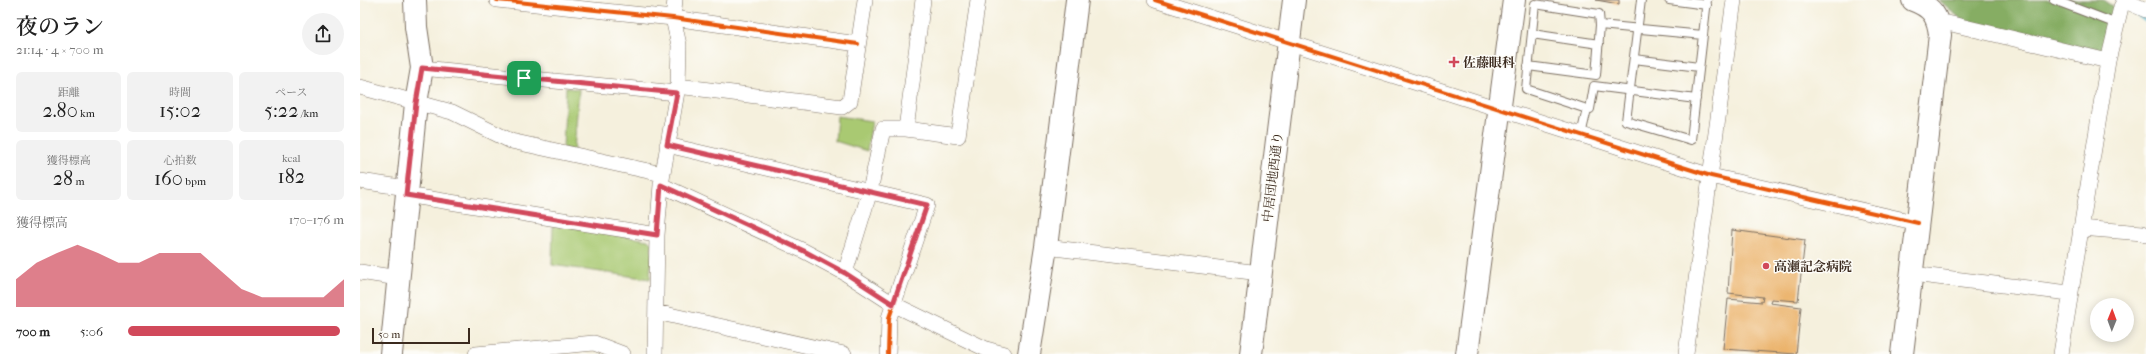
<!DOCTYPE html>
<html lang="ja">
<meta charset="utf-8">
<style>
body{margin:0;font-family:"IM FELL French Canon","Noto Serif JP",serif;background:#f2f2f2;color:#222;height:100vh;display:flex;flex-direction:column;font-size:15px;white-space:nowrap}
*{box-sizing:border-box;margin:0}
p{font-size:13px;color:#767676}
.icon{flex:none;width:22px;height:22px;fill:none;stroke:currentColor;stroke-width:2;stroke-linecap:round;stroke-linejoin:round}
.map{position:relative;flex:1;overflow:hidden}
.sheet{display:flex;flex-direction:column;background:#fff;width:360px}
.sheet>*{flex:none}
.needle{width:26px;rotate:1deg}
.buttons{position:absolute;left:1730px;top:298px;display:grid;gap:8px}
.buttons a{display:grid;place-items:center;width:44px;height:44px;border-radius:50%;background:#fff;box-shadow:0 2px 10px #0003;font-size:20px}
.scale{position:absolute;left:12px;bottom:10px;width:98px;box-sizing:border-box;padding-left:4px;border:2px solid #3b2a1e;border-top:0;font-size:11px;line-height:14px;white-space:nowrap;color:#3b2a1e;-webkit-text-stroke:3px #fdfcf7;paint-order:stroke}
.pin{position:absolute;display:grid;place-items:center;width:34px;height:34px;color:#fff;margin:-17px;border-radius:8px;box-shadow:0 2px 6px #0006}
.round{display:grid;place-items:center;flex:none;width:42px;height:42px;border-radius:21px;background:#f2f2f2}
.head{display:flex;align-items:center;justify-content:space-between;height:68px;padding:0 16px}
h1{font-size:22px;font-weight:600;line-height:30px}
.stats{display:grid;grid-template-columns:repeat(3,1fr);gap:6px;height:68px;padding:4px 16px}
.stats div{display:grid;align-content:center;border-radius:6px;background:#f2f2f2;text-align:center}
.stats b{font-size:20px;font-weight:600}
.stats small{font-size:11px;font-weight:400}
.stats p{font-size:11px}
.chart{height:112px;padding:8px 16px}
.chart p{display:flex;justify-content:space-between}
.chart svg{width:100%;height:72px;margin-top:4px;fill:#d1495b;opacity:.7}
ul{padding:0 16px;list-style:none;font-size:13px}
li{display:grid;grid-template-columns:64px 48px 1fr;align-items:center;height:30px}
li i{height:10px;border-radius:5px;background:#d1495b}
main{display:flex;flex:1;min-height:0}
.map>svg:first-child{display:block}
.green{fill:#a9c972;stroke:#727a48}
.forest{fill:#86ad64;stroke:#606c41}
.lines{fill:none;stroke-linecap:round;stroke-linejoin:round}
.stream{stroke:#50b6cf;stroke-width:4}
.building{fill:#ebb36c}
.lane-casing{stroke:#7c6f61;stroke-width:10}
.street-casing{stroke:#7c6f61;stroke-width:16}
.secondary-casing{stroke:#7c6f61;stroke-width:24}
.lane{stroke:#fff;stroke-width:8}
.street{stroke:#fff;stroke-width:15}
.secondary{stroke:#fff;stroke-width:22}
.cycleway-casing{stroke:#fdfcf7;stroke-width:6}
.cycleway{stroke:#e8590c;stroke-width:4}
.route-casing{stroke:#fff;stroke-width:8}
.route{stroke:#d1495b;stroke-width:5}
.poi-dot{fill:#d1495b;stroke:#fdfcf7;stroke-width:1.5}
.labels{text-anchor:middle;stroke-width:3;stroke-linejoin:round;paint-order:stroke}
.poi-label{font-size:13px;font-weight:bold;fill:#3b2a1e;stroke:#fdfcf7;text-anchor:start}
.street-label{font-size:13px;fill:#3b2a1e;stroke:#fdfcf7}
</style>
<main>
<section class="sheet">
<div class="head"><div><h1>夜のラン</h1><p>21:14 · 4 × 700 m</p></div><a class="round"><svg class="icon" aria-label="share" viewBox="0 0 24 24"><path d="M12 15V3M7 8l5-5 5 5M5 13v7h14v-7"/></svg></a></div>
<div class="stats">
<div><p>距離</p><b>2.80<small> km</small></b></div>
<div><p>時間</p><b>15:02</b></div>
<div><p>ペース</p><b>5:22<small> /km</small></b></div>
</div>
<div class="stats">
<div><p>獲得標高</p><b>28<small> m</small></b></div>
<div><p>心拍数</p><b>160<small> bpm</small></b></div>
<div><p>kcal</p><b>182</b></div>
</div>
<div class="chart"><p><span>獲得標高</span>170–176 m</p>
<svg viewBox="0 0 160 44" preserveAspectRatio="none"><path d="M0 44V27L10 17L20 11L30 6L40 11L50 17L60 17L70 11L80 11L90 11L100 22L110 33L120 38L130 38L140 38L150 38L160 27V44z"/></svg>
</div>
<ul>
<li><b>700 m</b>5:06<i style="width:98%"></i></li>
</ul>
</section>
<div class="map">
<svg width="1786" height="354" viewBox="0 0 1786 354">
<rect width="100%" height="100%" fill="#fdfcf7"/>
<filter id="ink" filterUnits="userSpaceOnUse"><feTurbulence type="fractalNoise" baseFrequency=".025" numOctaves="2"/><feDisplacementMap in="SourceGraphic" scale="8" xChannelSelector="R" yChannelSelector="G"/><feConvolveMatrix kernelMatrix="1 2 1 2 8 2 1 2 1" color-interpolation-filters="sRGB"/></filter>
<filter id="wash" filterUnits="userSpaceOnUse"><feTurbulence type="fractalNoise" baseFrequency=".012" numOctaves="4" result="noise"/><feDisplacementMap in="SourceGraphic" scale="16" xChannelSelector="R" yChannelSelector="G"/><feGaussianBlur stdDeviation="0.9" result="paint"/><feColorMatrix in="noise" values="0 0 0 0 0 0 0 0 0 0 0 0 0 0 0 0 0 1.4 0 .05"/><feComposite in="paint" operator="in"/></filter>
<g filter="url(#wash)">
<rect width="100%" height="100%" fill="#f5f0dd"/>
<path class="green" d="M206,88l13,1 -5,61 -11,-2z
M477,116l35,5 -5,30 -32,-10z
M193,224l95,16 4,4 -2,35 -98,-14z"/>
<path class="forest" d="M1579,0h164l12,8 -10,47 -141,-33z"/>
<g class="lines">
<path class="stream" d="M1774,12l12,9"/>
</g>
<g id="blocks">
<path class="building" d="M1236,0h23v4z
M1372,230l73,10 -7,61 -27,-2 -1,4 31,4 -5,47 -73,-5 5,-50 34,3 1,-5 -35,-4z"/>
</g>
</g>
<g filter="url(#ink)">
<use href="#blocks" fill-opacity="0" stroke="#7c6f61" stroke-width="1"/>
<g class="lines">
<g class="lane-casing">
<path id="lane" d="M1281,0l-15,121 65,19 16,-140
M1309,0l38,5
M1694,0l63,24
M1172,34l67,10
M1274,59l65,8
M1168,66l68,9 4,-50
M1227,109l-61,-20 9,-85 64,10 1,11 103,10
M1221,135l6,-26h3l4,-23 102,13"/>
</g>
<g class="street-casing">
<path id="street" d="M137,0l176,18 185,26
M795,0l556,176 207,47
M1765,1l21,9
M1579,21l169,40
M62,68l255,25
M318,86l164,21 8,-6 15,-101
M0,87l92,25 59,29 151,33
M546,129l17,-129
M307,145l260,60 -38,113 -1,36
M0,181l47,7
M301,185l143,66 41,22 48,31 93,45 18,5
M46,195l251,40
M1720,228l63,5 3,2
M686,247l214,26
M0,272l38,6
M485,273l25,-82 13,-62h23l52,7 20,-136
M1552,274l157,19
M296,312l188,42
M116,354l118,-11 29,11
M295,354l2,-119 4,-50 17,-99 1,-41 -6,-27 2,-18
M1326,354l48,-354
M1701,354l47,-293 13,-54 4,-7"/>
</g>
<g class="secondary-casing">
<path id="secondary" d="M31,354l25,-251 6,-35 -6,-41 -1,-27
M669,354l17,-107 31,-247
M891,354l43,-354
M1107,354l47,-354
M1542,354l38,-319c-2,-19 -8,-28 -27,-35"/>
</g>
<use href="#lane" class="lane"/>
<use href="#street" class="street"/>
<use href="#secondary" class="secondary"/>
<g class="cycleway-casing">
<path id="cycleway" d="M137,0l176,18 185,26
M795,0l556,176 207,47
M307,145l260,60 -38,113 -1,36"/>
</g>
<use href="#cycleway" class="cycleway"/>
</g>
</g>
<g class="lines" filter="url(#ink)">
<g class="route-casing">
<path id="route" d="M62,68l255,25 -10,52 260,60 -34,99 -48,-31 -41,-22 -143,-66 -4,50 -251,-40 10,-92z"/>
</g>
<use href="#route" class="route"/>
</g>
<g class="poi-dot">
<path d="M1092 56h4v4h4v4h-4v4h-4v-4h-4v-4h4z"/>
<circle cx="1406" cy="266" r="4"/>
</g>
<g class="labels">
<g class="poi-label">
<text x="1103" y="67">佐藤眼科</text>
<text x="1414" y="271">高瀬記念病院</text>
</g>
<g class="street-label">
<text transform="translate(912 177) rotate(-83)" y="5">中居団地西通り</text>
</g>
</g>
</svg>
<div class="buttons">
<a><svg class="needle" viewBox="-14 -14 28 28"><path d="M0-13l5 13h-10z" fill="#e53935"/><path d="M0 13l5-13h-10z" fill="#767676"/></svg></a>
</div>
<div class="scale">50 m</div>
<div class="pin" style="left:164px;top:78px;background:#1e9e55"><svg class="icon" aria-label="arrive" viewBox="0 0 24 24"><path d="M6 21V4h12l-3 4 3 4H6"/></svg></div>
</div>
</main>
